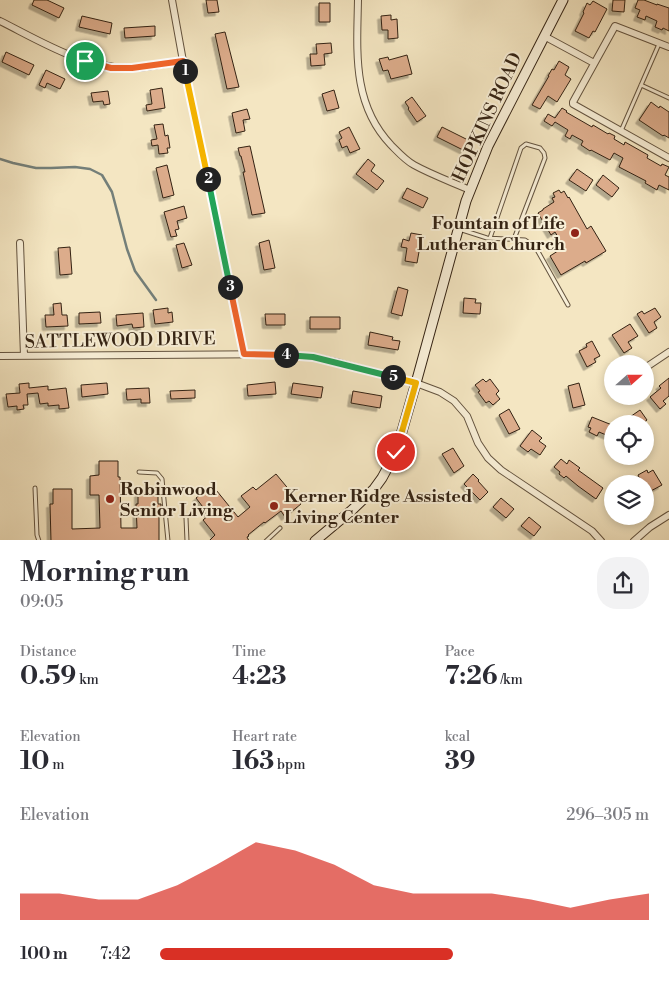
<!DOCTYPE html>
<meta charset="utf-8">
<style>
body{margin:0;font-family:"Libre Bodoni",serif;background:#f2f2f3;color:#2b2b33;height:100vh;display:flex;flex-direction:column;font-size:19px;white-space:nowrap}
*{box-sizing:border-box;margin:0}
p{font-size:16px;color:#7c7c81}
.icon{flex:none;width:28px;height:28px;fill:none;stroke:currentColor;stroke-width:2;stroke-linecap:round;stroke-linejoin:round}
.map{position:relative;height:540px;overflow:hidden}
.sheet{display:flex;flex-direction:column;background:#fff;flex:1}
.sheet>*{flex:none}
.needle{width:32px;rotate:69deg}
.tools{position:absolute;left:604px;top:355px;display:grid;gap:10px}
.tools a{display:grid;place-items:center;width:50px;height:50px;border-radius:50%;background:#fff;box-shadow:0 2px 8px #0003;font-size:25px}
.pin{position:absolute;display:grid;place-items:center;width:42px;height:42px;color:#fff;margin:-21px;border:2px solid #fff;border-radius:50%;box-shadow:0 1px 5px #0007}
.km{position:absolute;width:25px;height:25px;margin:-12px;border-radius:50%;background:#222;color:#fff;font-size:14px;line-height:25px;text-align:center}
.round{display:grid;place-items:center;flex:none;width:52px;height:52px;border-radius:20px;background:#f2f2f3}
.summary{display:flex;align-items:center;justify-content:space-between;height:85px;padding:0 20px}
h1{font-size:28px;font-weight:700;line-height:38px}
.figures{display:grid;grid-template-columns:repeat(3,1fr);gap:8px;height:85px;padding:5px 20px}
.figures div{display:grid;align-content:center}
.figures b{font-size:25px;font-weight:700}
.figures small{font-size:14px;font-weight:400}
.figures p{font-size:14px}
.chart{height:140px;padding:10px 20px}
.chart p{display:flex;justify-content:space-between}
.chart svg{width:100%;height:90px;margin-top:5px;fill:#d93025;opacity:.7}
ul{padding:0 20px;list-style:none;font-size:16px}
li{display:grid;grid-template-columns:80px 60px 1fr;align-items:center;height:38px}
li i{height:12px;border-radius:6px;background:#d93025}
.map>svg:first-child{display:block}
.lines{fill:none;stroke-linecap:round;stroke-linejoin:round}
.stream{stroke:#747f79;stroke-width:2.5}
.building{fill:#dcac8b;stroke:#332213;filter:url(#shadow)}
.lane-casing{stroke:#63533f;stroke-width:5}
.street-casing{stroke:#63533f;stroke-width:8}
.secondary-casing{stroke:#332213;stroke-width:11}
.lane{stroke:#f8efd7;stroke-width:3}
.street{stroke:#f8efd7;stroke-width:6}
.secondary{stroke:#f8efd7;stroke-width:9}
.split-1-casing{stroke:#fff;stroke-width:10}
.split-2-casing{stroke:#fff;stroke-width:10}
.split-3-casing{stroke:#fff;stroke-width:10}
.split-4-casing{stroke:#fff;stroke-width:10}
.split-5-casing{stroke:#fff;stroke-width:10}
.split-6-casing{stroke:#fff;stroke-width:10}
.split-1{stroke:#f0652b;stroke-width:6}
.split-2{stroke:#f5b400;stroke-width:6}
.split-3{stroke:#22a559;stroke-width:6}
.split-4{stroke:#f0652b;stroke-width:6}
.split-5{stroke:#22a559;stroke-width:6}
.split-6{stroke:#f5b400;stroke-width:6}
.poi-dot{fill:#8f2418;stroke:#f8efd7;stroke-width:2}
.labels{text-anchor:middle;stroke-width:4;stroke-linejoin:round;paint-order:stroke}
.street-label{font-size:18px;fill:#332213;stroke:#f8efd7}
.poi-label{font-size:18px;font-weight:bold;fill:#332213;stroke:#f8efd7;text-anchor:start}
</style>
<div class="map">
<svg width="669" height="541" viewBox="0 0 669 541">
<defs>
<filter id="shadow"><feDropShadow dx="-3.5" dy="3.5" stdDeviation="0" flood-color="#0004"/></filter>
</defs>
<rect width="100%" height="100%" fill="#f4e6c2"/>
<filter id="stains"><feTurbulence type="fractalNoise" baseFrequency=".004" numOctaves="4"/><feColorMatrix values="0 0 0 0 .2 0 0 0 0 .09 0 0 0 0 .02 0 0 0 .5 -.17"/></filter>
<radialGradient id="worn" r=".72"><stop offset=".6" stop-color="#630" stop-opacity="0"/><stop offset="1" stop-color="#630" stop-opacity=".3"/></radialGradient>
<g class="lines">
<path class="stream" d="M0,159l13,4 23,5h15l24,-1 15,2 12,6 10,17 15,57 8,22 21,29"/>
</g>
<path class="building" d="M34,0h13l17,8 -5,10 -27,-13z
M206,0h11l2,12 -11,1z
M613,0h12l-1,12 -12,-1z
M638,0h6l13,5v-1l12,4v23l-6,-3 -1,2 -7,-3 2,-6 -11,-5 -1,4 -8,-3 3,-7 -5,-2z
M593,1l14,8 -12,23 -2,-1 -4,7 -14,-7 9,-18 -1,-1 4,-9 3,2z
M319,3h11v19h-11z
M391,15v5l6,-1 1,19 -10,1v-9h-6l-1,-14z
M82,16l30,7 -2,11 -31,-7z
M155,26v10l-30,2 -1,-10z
M225,32l14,55 -12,2 -12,-55z
M331,43l1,10 -8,1 1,11 -14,1 -1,-12h7l-1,-10z
M6,52l28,13 -5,10 -27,-13z
M407,55l5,19 -21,5 -3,-9 -5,1 -4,-12 9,-2 1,3z
M559,61l10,6 -4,8 6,4 -14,23 -9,-6 -8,13 -8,-4 17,-29h-1l4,-7 2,1z
M46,70l19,9 -5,10 -13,-6 -2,5 -6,-3z
M162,88l3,20 -18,3 -1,-6 6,-1 -2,-14z
M334,90l5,18 -12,3 -5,-17z
M108,91l2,13 -6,1 -1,-4 -10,1 -2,-9z
M412,97l14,19 -9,6 -9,-13 1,-1 -4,-6z
M651,102l8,6 1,-2 9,6v26l-5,-3 -1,1 -24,-16z
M562,108l5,3 -1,1 26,15 1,-2 15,9 1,-1 6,3 -1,3 10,6 1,-3 23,13 -1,3 14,8 1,-2 7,3 -4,8 4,2v13l-10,-5 -2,5 -12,-7 1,-2 -27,-14 4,-9 -9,-5 -4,7 -19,-10 -1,1 -9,-6 2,-4 -11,-6 -2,4 -5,-3 3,-6 -13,-8 -3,4 -8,-5 4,-7 7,4z
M247,109l3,10 -7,1 2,11 -9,2 -4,-20z
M163,124l2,12 3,-1 2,13h-3l1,5 -9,1 -1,-9 -6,1 -1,-6 6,-1 -3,-14z
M349,127l11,22 -10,4 -3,-7 -5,2 -3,-8 3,-2 -3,-6z
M442,127l28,14 -5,10 -28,-14z
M250,146l15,67 -13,2 -9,-43h2l-4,-16h-1l-2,-8z
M368,159l7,6 -4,6 13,10 -7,9 -21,-16z
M167,165l7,30 -11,3 -7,-30z
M577,169l16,11 -7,11 -17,-11z
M603,175l16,13 -7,9 -16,-12z
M407,188l21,10 -5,10 -21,-10z
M559,190l2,3 3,-2 4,7 1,-1 18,32 4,-3 15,25 -20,12 -1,-2 -24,14 -11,-19 14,-9 -9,-15 -4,3 -13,-22 5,-3v-1l11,-7 -2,-4 3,-1 -2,-4z
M184,206l3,12 -10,3 2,8 -4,1 2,6 -6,1 -7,-25z
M411,233l11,2 -5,28 -12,-2 2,-13 -6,-1 2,-8 6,2z
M269,240l6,28 -11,2 -5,-27z
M184,243l8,22 -10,3 -6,-23z
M70,247l2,27 -12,1 -2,-27z
M398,287l10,3 -6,26 -11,-3z
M464,298l12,1 -1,4h6l-1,11 -17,-1z
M61,303l1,12h5l1,11 -22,1 -1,-12h9l-1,-11z
M168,308v5l4,-1 1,10 -18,2 -2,-14z
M655,308l6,9 -7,5 3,6 -8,5 -12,-19 5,-3 2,3z
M100,312l1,11 -22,1v-11z
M143,313l1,14 -11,1 -1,-4 -15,2 -1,-11z
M265,314h20v11h-19z
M310,317h30v12h-30z
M630,324l8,12 -10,6 4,6 -8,5 -12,-18z
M370,332l23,5 -1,3 8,1 -2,9 -30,-5z
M592,341l8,15 -6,3 2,3 -9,5 -8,-16 8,-4 -1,-3z
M669,378v18l-6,5 3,3 -6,5 -10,-12 11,-9 -2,-2z
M483,379l3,3 4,-3 9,12 -3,3 4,5 -7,6 -4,-4 -3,2 -8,-11 2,-1 -5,-6z
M275,382l1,12 -28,2 -1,-11z
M29,383v5l19,-2v4l18,-2 3,20 -10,1v-4l-11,1v-3l-8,1 -2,-11 -11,1 1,11h-5l1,4 -7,1v-4l-9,1 -2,-13 14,-1 -1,-9z
M107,383l1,11 -26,3 -1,-12z
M293,383l30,4 -2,11 -30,-4z
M579,383l6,22 -12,3 -5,-22z
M149,388l1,15h-9v-4l-14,1 -1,-11z
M195,390v8l-24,1 -1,-8z
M353,391l29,5 -2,12 -29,-5z
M509,409l11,20 -11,5 -10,-19z
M640,410l7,10 -5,4h-12l-3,-5z
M592,417l20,8v8l-1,4 -12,-5 -2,4 -8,-4 2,-4 -3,-1z
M532,430l10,8 -3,3 7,5 -6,9 -9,-6 -3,3 -8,-6z
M453,448l11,18 -10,7 -12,-19z
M561,459l6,5 2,-4 11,8 -2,2 25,18 -7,11 -18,-13 -12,-10 -2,2 -5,-4 1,-2 -6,-5z
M99,461h19v16h2l1,51h16l-1,-24h2v-15h20v15h3v10h-2v27h-108l-1,-37h3v-15h19v40l28,-1 -1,-33h-9v-19l9,-1z
M647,470l1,3 5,-3 9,15 -15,8 -2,-4v-5h-3l-4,-9z
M276,474l25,30 -16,13 -4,-6 -16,12 -1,-1 -16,13 1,1 -2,1 2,4h-40l6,-6 -12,-15 6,-5 -13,-17 16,-13 26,32 12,-10 -9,-11 12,-9 3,3z
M473,474l6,6 -1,1 10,11 -8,8 -16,-16z
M501,498l13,11 -8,9 -13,-11z
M529,517l12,10 -7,9 -13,-10z"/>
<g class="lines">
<g class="lane-casing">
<path id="lane" d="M641,85l28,13
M621,131l38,-87
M459,229l28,9 38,2 11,8 32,57
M490,238l31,-90 5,-4 14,4 4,5 1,5 -31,81
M139,472l18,1 5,6 6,62
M35,488l2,47 2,6
M186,518l1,23
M266,541l14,-13"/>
</g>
<g class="street-casing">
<path id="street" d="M172,0l11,61 61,293
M358,0c-1,52 -6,104 33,145 7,7 14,15 23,20 18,10 38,17 56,25
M0,21c40,20 83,47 129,47 16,1 38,-5 54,-7
M544,36l50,27
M669,47l-54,-21 -42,76v2l96,54
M20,243l4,113
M0,356l283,-2 30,3 27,6 76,20 24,9 14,9 13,15 11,27 10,15 13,12 91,61 9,10
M645,368l24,-16
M634,541l16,-14 19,-12"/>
</g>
<g class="secondary-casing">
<path id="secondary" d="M315,541l37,-31 22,-21 8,-11 14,-26 20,-69 50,-182 22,-55 75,-146"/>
</g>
<use href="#lane" class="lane"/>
<use href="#street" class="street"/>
<use href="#secondary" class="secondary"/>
</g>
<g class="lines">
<g class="split-1-casing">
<path id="split-1" d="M85,61l26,7h21l51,-7 2,10"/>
</g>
<g class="split-2-casing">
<path id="split-2" d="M185,71l23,108"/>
</g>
<g class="split-3-casing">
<path id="split-3" d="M208,179l22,108"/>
</g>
<g class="split-4-casing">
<path id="split-4" d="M230,287l14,67 42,1"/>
</g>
<g class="split-5-casing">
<path id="split-5" d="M286,355l27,2 80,20"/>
</g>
<g class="split-6-casing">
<path id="split-6" d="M393,377l23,6 -20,69"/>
</g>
<use href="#split-1" class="split-1"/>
<use href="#split-2" class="split-2"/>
<use href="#split-3" class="split-3"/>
<use href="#split-4" class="split-4"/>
<use href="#split-5" class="split-5"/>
<use href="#split-6" class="split-6"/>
</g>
<g class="poi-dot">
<circle cx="575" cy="233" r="5"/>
<circle cx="110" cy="499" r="5"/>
<circle cx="274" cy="506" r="5"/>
</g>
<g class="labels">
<g class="street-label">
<text transform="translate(487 117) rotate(-65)" y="6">HOPKINS ROAD</text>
<text transform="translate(120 340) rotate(-1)" y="6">SATTLEWOOD DRIVE</text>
</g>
<g class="poi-label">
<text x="565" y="229" text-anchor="end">Fountain of Life<tspan x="565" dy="21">Lutheran Church</tspan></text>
<text x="120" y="495">Robinwood<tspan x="120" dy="21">Senior Living</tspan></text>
<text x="284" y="502">Kerner Ridge Assisted<tspan x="284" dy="21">Living Center</tspan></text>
</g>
</g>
<rect width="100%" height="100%" filter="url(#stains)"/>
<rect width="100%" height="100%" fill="url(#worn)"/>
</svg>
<div class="tools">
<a><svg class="needle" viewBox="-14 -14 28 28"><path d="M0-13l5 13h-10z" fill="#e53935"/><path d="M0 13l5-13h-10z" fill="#7c7c81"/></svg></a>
<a><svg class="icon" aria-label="locate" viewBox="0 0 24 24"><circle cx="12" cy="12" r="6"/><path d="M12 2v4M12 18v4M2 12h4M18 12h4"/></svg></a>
<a><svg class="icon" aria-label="layers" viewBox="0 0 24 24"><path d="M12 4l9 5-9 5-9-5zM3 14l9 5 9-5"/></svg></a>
</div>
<div class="pin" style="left:85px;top:61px;background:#1e9e55"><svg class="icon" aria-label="arrive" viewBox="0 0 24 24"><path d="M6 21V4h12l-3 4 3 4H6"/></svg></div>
<div class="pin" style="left:396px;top:452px;background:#d93025"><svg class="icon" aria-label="check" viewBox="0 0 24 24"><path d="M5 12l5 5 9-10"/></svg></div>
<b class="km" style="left:185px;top:71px">1</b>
<b class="km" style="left:208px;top:179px">2</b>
<b class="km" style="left:230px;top:287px">3</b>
<b class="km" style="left:286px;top:355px">4</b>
<b class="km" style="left:393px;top:377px">5</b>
</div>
<section class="sheet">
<div class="summary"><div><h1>Morning run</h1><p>09:05</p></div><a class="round"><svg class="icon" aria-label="share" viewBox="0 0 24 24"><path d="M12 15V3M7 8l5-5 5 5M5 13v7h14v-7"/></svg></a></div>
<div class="figures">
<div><p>Distance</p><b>0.59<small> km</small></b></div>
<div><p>Time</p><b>4:23</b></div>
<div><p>Pace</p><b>7:26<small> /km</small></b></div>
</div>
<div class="figures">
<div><p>Elevation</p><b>10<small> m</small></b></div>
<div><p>Heart rate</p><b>163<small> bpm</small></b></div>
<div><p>kcal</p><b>39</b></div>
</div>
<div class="chart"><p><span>Elevation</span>296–305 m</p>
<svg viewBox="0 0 160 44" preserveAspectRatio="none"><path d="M0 44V31L10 31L20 34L30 34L40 27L50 17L60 6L70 10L80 17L90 27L100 31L110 31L120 31L130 34L140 38L150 34L160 31V44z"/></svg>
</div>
<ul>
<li><b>100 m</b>7:42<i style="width:60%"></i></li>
</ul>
</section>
